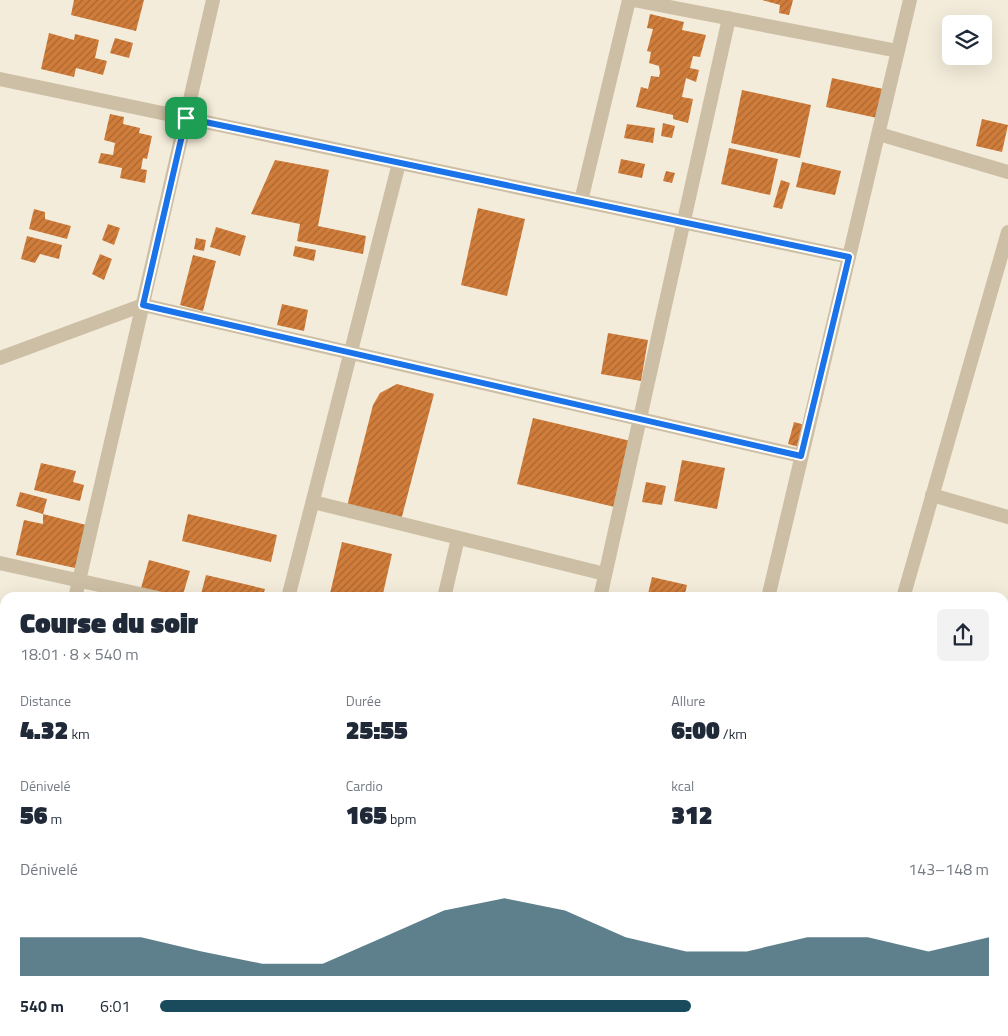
<!DOCTYPE html>
<html lang="fr">
<meta charset="utf-8">
<style>
body{margin:0;font-family:"Titillium Web",sans-serif;background:#f2f2f3;color:#1f2937;height:100vh;display:flex;flex-direction:column;font-size:19px;white-space:nowrap}
*{box-sizing:border-box;margin:0}
p{font-size:16px;color:#747a83}
.icon{flex:none;width:28px;height:28px;fill:none;stroke:currentColor;stroke-width:2;stroke-linecap:round;stroke-linejoin:round}
.map{position:relative;flex:1;overflow:hidden}
.details{position:absolute;left:0px;top:592px;width:1009px;height:444px;display:flex;flex-direction:column;background:#fff;border-radius:15px 15px 0 0;box-shadow:0 5px 20px #0002}
.details>*{flex:none}
.buttons{position:absolute;left:942px;top:15px;display:grid;gap:10px}
.buttons a{display:grid;place-items:center;width:50px;height:50px;border-radius:8px;background:#fff;box-shadow:0 5px 20px #0002;font-size:25px}
.pin{position:absolute;display:grid;place-items:center;width:42px;height:42px;color:#fff;margin:-21px;border-radius:10px;box-shadow:0 2px 8px #0006}
.round{display:grid;place-items:center;flex:none;width:52px;height:52px;border-radius:8px;background:#f2f2f3}
.head{display:flex;align-items:center;justify-content:space-between;height:85px;padding:0 20px}
h1{font-size:28px;font-weight:800;line-height:38px}
.figures{display:grid;grid-template-columns:repeat(3,1fr);gap:8px;height:85px;padding:5px 20px}
.figures div{display:grid;align-content:center}
.figures b{font-size:25px;font-weight:800}
.figures small{font-size:14px;font-weight:400}
.figures p{font-size:14px}
.chart{height:140px;padding:10px 20px}
.chart p{display:flex;justify-content:space-between}
.chart svg{width:100%;height:90px;margin-top:5px;fill:#194b5c;opacity:.7}
ul{padding:0 20px;list-style:none;font-size:16px}
li{display:grid;grid-template-columns:80px 60px 1fr;align-items:center;height:38px}
li i{height:12px;border-radius:6px;background:#194b5c}
.map>svg:first-child{display:block}
.building{fill:url(#building-hatch)}
.lines{fill:none;stroke-linecap:round;stroke-linejoin:round}
.minor{stroke:#cdbfa5;stroke-width:14}
.rail{stroke:#382f27;stroke-width:4;stroke-dasharray:1 4;stroke-linecap:butt}
.route-casing{stroke:#fff;stroke-width:10}
.route{stroke:#1a73e8;stroke-width:6}
</style>
<div class="map">
<svg width="1008" height="1036" viewBox="0 0 1008 1036">
<defs>
<pattern id="building-hatch" width="6" height="6" patternUnits="userSpaceOnUse" patternTransform="scale(1.25)"><rect width="6" height="6" fill="#d07d3b"/><path d="M-1 1l2-2M0 6l6-6M5 7l2-2" fill="none" stroke="#aa6732"/></pattern>
</defs>
<rect width="100%" height="100%" fill="#f4ecda"/>
<path class="building" d="M74,0h70l-8,31 -65,-16z
M762,0h31l-4,15 -10,-2 1,-8z
M650,14l34,8 -2,8 24,5 -6,22 -7,-1 -3,12 9,2 -3,12 -10,-4 -4,19 11,2 -5,24 -15,-4v-4l-37,-8 5,-20 7,2 3,-13 8,1 1,-4 -1,-7 -10,-3 2,-11 -4,-1 6,-22 -6,-1z
M49,33l25,7 1,-6 24,6 -4,18 12,3 -4,14 -27,-7 -2,9 -33,-8z
M115,38l18,5 -4,15 -19,-5z
M832,78l56,12 -6,29 -56,-12z
M742,90l69,15 -11,53 -69,-15z
M110,114l14,3 -1,7 17,4 -1,5 13,3 -5,23 -4,-1 -2,11 6,1 -2,13 -25,-5 2,-10 -24,-5 3,-10 12,2 2,-12 -11,-3z
M982,119l26,6 -6,27 -26,-6z
M663,123l12,3 -3,12 -11,-2z
M627,124l28,4 -2,15 -29,-5z
M729,148l49,11 -8,36 -49,-11z
M621,159l24,5 -3,14 -24,-5z
M275,160l54,10 -11,56 48,10 -3,18 -66,-13 3,-17 -49,-10z
M802,162l39,9 -6,24 -39,-8z
M666,171l9,2 -3,10 -9,-2z
M781,180l9,3 -8,26 -9,-2z
M478,208l47,11 -18,77 -46,-11z
M34,209l11,3v7l26,7 -4,13 -38,-10z
M108,224l12,4 -6,17 -12,-5z
M216,227l30,9 -6,20 -30,-9z
M27,236l35,9 -3,14 -19,-5 -5,9 -14,-4z
M196,238l10,2 -2,11 -10,-2z
M295,246l21,4 -2,11 -21,-5z
M100,254l12,5 -8,21 -12,-6z
M193,255l23,6 -13,50 -23,-6z
M282,304l26,6 -4,21 -27,-6z
M608,333l40,7 -7,41 -40,-7z
M397,384l37,10 -35,134 -54,-14 28,-109 7,-12z
M533,418l102,24 -16,66 -102,-24z
M794,422l11,3 -6,22 -11,-3z
M682,460l43,8 -8,41 -43,-8z
M41,463l35,8 -3,11 11,3 -4,16 -46,-11z
M646,482l20,4 -4,19 -20,-3z
M20,492l27,7 -4,15 51,13 -10,43 -68,-15 8,-35 19,4v-10l-27,-8z
M188,514l89,21 -6,27 -89,-21z
M342,542l50,12 -10,44h-53z
M149,560l41,11 -8,27h-9l-32,-10z
M206,575l59,14 -3,9h-62z
M652,577l35,8 -3,13h-37z"/>
<g class="lines">
<path class="minor" d="M633,0l265,51
M0,79l849,178
M879,134l129,38
M581,201l48,-201
M0,358l143,-53 658,151
M932,495l76,22
M313,502l292,72
M0,563l158,35
M75,598l138,-598
M288,598l111,-435
M444,598l14,-60
M600,598l129,-580
M768,598l142,-598
M903,598l105,-366"/>
<path class="rail" d="M0,902l5,1
M481,1031l18,5"/>
</g>
<g class="lines">
<g class="route-casing">
<path id="route" d="M186,118l663,139 -48,199 -658,-151z"/>
</g>
<use href="#route" class="route"/>
</g>
</svg>
<div class="buttons">
<a><svg class="icon" aria-label="layers" viewBox="0 0 24 24"><path d="M12 4l9 5-9 5-9-5zM3 14l9 5 9-5"/></svg></a>
</div>
<div class="pin" style="left:186px;top:118px;background:#1e9e55"><svg class="icon" aria-label="arrive" viewBox="0 0 24 24"><path d="M6 21V4h12l-3 4 3 4H6"/></svg></div>
<section class="details">
<div class="head"><div><h1>Course du soir</h1><p>18:01 · 8 × 540 m</p></div><a class="round"><svg class="icon" aria-label="share" viewBox="0 0 24 24"><path d="M12 15V3M7 8l5-5 5 5M5 13v7h14v-7"/></svg></a></div>
<div class="figures">
<div><p>Distance</p><b>4.32<small> km</small></b></div>
<div><p>Durée</p><b>25:55</b></div>
<div><p>Allure</p><b>6:00<small> /km</small></b></div>
</div>
<div class="figures">
<div><p>Dénivelé</p><b>56<small> m</small></b></div>
<div><p>Cardio</p><b>165<small> bpm</small></b></div>
<div><p>kcal</p><b>312</b></div>
</div>
<div class="chart"><p><span>Dénivelé</span>143–148 m</p>
<svg viewBox="0 0 160 44" preserveAspectRatio="none"><path d="M0 44V25L10 25L20 25L30 32L40 38L50 38L60 25L70 12L80 6L90 12L100 25L110 32L120 32L130 25L140 25L150 32L160 25V44z"/></svg>
</div>
<ul>
<li><b>540 m</b>6:01<i style="width:64%"></i></li>
</ul>
</section>
</div>
